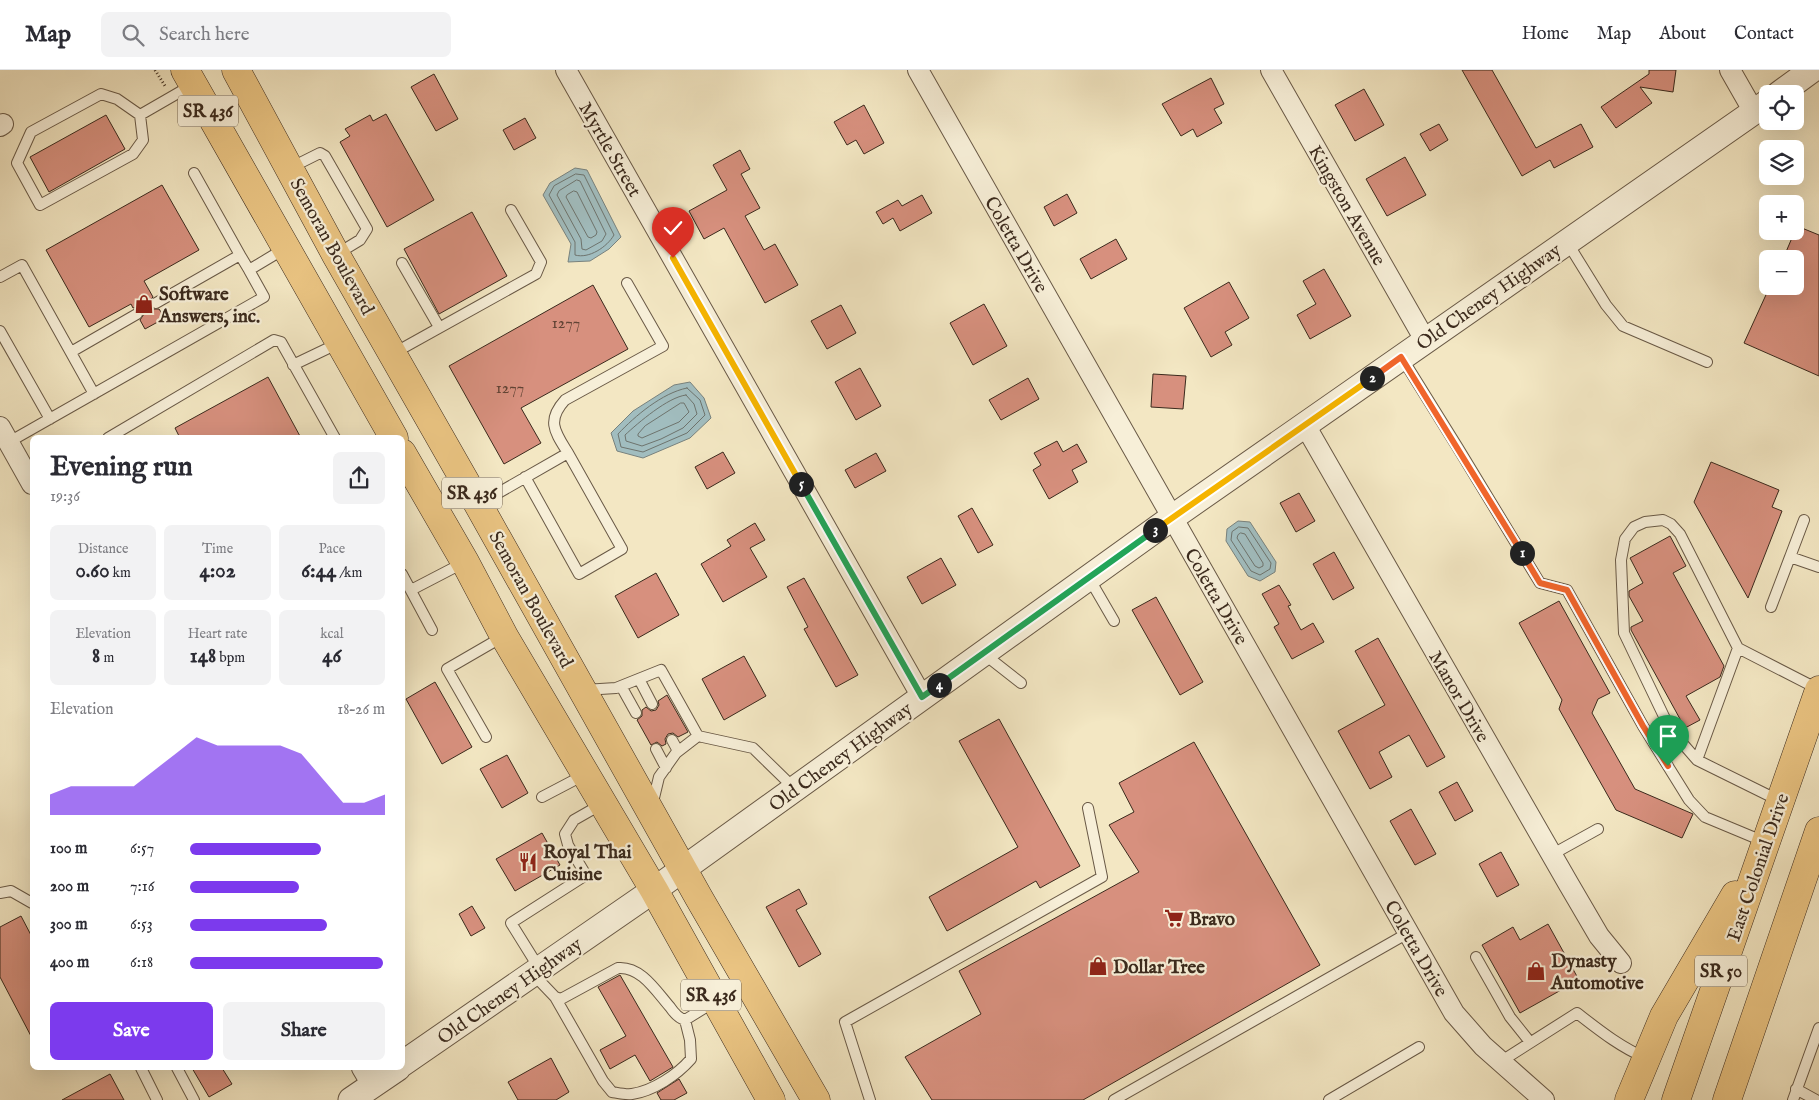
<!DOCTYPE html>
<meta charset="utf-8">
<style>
body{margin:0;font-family:"IM FELL English",serif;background:#f2f2f3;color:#2b2b33;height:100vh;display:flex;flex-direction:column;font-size:19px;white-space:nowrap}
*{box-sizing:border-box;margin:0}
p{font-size:16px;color:#7c7c81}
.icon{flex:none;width:28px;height:28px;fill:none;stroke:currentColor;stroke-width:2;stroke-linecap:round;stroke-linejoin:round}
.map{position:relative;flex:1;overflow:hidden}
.sheet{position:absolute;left:30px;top:365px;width:375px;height:635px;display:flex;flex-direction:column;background:#fff;border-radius:8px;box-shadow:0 5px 20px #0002}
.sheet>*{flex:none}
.controls{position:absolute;left:1759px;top:15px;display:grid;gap:10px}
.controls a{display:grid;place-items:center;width:45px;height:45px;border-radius:8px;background:#fff;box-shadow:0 5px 20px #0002;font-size:25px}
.pin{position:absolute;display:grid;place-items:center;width:42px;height:42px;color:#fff;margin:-51px -21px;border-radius:50% 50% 50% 0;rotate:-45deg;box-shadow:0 0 5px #0007}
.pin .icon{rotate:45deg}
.km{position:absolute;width:25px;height:25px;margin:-12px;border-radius:50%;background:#222;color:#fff;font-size:14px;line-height:25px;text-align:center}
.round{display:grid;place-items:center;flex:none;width:52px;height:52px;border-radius:8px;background:#f2f2f3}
.overview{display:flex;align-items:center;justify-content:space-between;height:85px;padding:0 20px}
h1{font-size:28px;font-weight:700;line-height:38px}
.metrics{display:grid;grid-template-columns:repeat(3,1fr);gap:8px;height:85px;padding:5px 20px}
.metrics div{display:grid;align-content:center;border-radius:8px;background:#f2f2f3;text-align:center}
.metrics b{font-size:21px;font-weight:700}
.metrics small{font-size:14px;font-weight:400}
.metrics p{font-size:14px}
.chart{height:140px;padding:10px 20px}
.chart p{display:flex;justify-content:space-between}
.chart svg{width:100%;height:90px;margin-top:5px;fill:#7c3aed;opacity:.7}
.primary-button{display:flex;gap:10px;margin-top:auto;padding:10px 20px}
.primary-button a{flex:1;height:58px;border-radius:8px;background:#7c3aed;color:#fff;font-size:20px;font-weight:700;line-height:58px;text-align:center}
.primary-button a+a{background:#f2f2f3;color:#2b2b33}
ul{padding:0 20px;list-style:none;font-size:16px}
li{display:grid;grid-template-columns:80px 60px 1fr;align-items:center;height:38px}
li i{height:12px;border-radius:6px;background:#7c3aed}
header{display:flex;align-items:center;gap:30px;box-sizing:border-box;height:70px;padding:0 25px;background:#fff;border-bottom:1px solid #e1e1e2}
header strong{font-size:24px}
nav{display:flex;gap:28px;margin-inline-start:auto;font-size:18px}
.search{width:350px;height:45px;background:#f2f2f3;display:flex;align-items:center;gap:12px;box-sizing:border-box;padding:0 18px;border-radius:8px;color:#7c7c81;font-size:19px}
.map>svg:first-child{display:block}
.water{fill:#a1bdbf;stroke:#78827e}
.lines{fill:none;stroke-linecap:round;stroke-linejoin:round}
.shore{stroke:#6e746e;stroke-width:1}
.building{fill:#d7907e;stroke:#3b2a1d}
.service-casing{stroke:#695946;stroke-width:12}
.minor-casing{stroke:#695946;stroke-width:22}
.tertiary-casing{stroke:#695946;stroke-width:27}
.primary-casing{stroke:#3b2a1d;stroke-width:29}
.trunk-casing{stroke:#3b2a1d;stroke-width:29}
.path{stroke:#3b2a1d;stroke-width:3;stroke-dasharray:1 2.5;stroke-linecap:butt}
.service{stroke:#f7efd8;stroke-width:10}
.minor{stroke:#f7efd8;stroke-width:20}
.tertiary{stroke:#f7efd8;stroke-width:25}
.primary{stroke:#eac482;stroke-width:28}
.trunk{stroke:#eac482;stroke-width:28}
.split-1-casing{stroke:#fff;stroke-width:10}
.split-2-casing{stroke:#fff;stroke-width:10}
.split-3-casing{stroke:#fff;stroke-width:10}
.split-4-casing{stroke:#fff;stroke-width:10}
.split-5-casing{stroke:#fff;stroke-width:10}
.split-6-casing{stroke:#fff;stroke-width:10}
.split-1{stroke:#f0652b;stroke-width:6}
.split-2{stroke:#f0652b;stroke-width:6}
.split-3{stroke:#f5b400;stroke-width:6}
.split-4{stroke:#22a559;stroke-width:6}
.split-5{stroke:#22a559;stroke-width:6}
.split-6{stroke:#f5b400;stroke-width:6}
.labels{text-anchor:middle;stroke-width:4.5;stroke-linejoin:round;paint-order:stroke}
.number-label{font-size:16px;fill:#624435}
.shield{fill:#f7efd8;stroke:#736555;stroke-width:1}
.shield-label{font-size:18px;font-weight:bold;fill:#3b2a1d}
.street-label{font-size:19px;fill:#3b2a1d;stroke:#f7efd8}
.poi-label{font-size:19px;font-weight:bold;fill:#3b2a1d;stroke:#f7efd8;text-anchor:start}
</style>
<header>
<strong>Map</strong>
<div class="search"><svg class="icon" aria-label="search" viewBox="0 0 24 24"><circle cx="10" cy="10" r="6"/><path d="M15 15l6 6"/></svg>Search here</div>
<nav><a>Home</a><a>Map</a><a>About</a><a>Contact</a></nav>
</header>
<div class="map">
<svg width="1819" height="1030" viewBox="0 0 1819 1030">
<rect width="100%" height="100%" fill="#f3e7c3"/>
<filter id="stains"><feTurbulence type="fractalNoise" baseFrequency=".004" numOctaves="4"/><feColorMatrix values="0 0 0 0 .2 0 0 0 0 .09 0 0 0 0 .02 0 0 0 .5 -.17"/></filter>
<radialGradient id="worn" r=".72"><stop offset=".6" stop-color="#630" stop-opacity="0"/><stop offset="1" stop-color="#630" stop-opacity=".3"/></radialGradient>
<path class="water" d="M575,98l12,2 34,67 -12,12 -19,12 -22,1 3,-18 -28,-49 7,-12z
M690,312l14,16 7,20 -21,20 -47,20 -26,-7 -6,-18 22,-22 41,-26z
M1238,451l12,1 26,40 -1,10 -15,9 -12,-5 -22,-35 1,-12z"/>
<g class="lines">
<path class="shore" d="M576,104l8,1 30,60c-7,12 -25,24 -39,20v-13l-26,-47 5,-9z
M577,110l3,1 26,53 -4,7 -16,9 -4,-1 -1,-10 -24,-44 2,-4z
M574,121l3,1 20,40 -1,3 -5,3 -3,-1 -22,-40 1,-2z
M687,318l13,12 5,15 -18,18 -44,19 -22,-5 -3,-13c17,-18 44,-41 69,-46z
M686,325l8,9 3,10 -14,14 -22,11 -19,7 -16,-5 -1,-6c13,-12 43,-38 61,-40z
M681,333h3l5,9 -10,10 -37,16 -4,-2v-2l7,-8z
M1239,457l9,1 23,35 -1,6 -10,6 -9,-4 -20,-31 1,-8z
M1241,463l4,1 18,29v3l-4,2 -4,-2 -18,-28 1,-3z"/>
</g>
<path class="building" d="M1462,0h30l44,78 45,-24 12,23 -39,21 -4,-8 -28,16z
M1649,0h27l-3,22 -33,-5 12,16 -36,25 -15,-21 48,-33z
M434,4l24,45 -22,12 -25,-44z
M1211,8l13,26 -10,5 8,14 -25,14 -4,-8 -12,7 -19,-32z
M1364,19l20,36 -29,16 -20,-36z
M864,35l20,38 -20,11 -8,-14 -9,5 -13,-23z
M386,44l48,86 -47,27 -47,-85 10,-6 -5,-7 25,-14 3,6z
M106,45l19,34 -76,43 -19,-35z
M525,48l11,20 -22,12 -11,-20z
M1439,54l9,16 -18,11 -10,-17z
M740,80l10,19 -9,5 19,34 -15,8 19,34 11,-6 23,41 -33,18 -41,-75 -20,11 -15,-28 38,-21 -14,-25z
M1405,87l21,38 -39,21 -21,-37z
M162,115l37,65 -55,31 9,16 -3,3v6l3,3h6l6,9 -20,11 -5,-9 4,-6 -1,-4 -6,-3 -4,1 -2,-4 -42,23 -43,-77z
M1067,124l10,19 -23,13 -10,-19z
M922,125l10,18 -32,18 -7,-13 -10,6 -7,-12 22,-12 4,6z
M472,142l35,64 -68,38 -35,-65z
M1797,156l22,9v141l-75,-33 26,-57h25v-27h-12z
M1116,169l11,20 -36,20 -11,-20z
M1324,199l27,47 -41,23 -13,-24 19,-11 -13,-23z
M1229,212l20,36 -24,14 7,13 -21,12 -27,-49z
M593,215l35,64 -107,59 20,35 -37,21 -55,-98z
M984,234l23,42 -34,19 -23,-42z
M841,235l15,28 -29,16 -16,-28z
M860,298l21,38 -25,14 -21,-38z
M1153,304l33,2 -3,33 -32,-2z
M268,307l33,61h-121l-5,-10z
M1028,308l11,21 -38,21 -12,-20z
M1057,371l6,11 14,-8 10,18 -15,8 6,12 -29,17 -16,-29 8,-5 -7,-12z
M723,382l12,21 -28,16 -12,-22z
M876,383l10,18 -31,17 -10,-18z
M1711,392l68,28 -7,17 10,4 -34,87 -54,-96z
M1299,423l16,28 -19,11 -16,-29z
M972,438l21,37 -15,8 -20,-37z
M755,453l10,17 -15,8 17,29 -44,25 -22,-38 30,-18 -4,-6z
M1670,466l16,30 -13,7 51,93 -4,11 -34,19 14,24 -15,8 -54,-98v-3l12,-6 -14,-25v-5l14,-8 -13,-25z
M1334,482l20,36 -21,12 -20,-36z
M941,488l15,27 -34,19 -15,-27z
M656,503l23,42 -41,23 -23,-42z
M804,508l54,97 -22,12 -32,-58 4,-2 -21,-40z
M1279,515l12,20 -3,1 13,24 12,-7 11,19 -32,17 -18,-32 5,-3 -17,-30z
M1156,527l47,85 -23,13 -48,-85z
M1559,531l51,92 -12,6 -6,14 43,76 58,25 -11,24 -66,-28 -57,-101 3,-9 -43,-77z
M1378,568l67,119 -18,10 -18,-32 -30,17 13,25 -22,12 -32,-58 47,-26 -30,-54z
M744,586l22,40 -42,24 -22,-41z
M435,612l37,65 -30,17 -36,-65z
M667,625l21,37 -10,5 -5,-4 -5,1 -3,5 1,5 -4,2 -5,-4 -6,3 -14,-25 5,-4v-6l4,-3 5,4 5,-1 3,-5 -1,-4z
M999,649l81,147 -40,22 -4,-7 -89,50 -18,-34 89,-50 -59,-106z
M1194,672l126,223 -237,135h-151l-27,-43 76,-43 -22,-43 180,-99 -30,-47 25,-13 -15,-29z
M507,685l21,38 -26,15 -22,-39z
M1457,712l16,29 -18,10 -16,-29z
M1411,739l25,45 -21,11 -25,-44z
M542,763l18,32 -45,26 -19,-32z
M1501,782l18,33 -22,12 -18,-33z
M799,819l8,15 -11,6 25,44 -22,13 -33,-60z
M472,836l13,22 -14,8 -12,-22z
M21,846l11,21v101l-32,-61v-50z
M1548,854l31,56 -59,33 -38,-68 31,-18 7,13z
M620,905l53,92 -23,14 -15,-26 -25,14 -10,-19 26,-14 -28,-49z
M551,988l18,34 -13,8h-38l-10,-18z
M192,998h30l10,16 -23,13z
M110,1004l14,26h-62z
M679,1009l8,14 -13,7h-13l-4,-7z"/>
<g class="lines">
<g class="service-casing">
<path id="service" d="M101,24l16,5 23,16 3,25 -10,14 -93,51 -23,-42 14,-31z
M140,45l52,-30
M290,98l30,-15 5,3 42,73 -7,11 -23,14
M194,103l46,82
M1567,172l39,63 17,21 84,36
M402,193l37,64
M0,207l22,-12 72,129
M156,233l84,-48 9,15
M0,261l50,88
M71,282l66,-38
M394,283l142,-79 5,-12 -30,-52
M1402,288l56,90 82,135 27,7 76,136 46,74 16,17 60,25
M293,295l46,-22
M108,368l166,-98 7,2 54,96
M9,372l255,-145 -15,-27 25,-15 13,-3
M525,407l54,97 43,-25 -54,-96
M479,434l89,-51c-13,-21 -22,-32 -3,-53l98,-54 -36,-63
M1804,450l-14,37 29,10
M402,504l30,56
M1089,508l25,43
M411,520l52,-27
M1771,537l19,-50
M984,584l37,29
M639,609l13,25
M621,616l15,27
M584,620l32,-2 45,-18 37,66 55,12 41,40
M486,667l-39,-68 57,-33
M672,670l6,11
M656,679l10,19
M1697,690l41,-112
M542,727l42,-22
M1780,731l-83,-41 -27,-31 -46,-96 -3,-73 4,-21 9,-12 11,-5 18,-2 8,4 9,10 58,114 80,41
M652,736l7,-29 17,-24 22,-17
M1551,785l47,-26
M0,823l11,-2 21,12
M1476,887l34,60 20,25
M539,898l-28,-45 75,-48 -18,-30 -3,-11 9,-14 28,-16
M533,904l22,23 6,2 57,-31c23,-2 38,23 52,39 4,6 8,11 15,13l29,-18
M555,927l48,84 9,11c6,1 14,3 20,2 21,-3 45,-19 59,-35l-1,-19 -5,-20
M1500,992l77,-49c22,17 43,34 69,45
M141,998l16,32
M177,998l17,32
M1796,1019l20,11
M870,1030l-25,-78 257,-145 -14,-69
M1114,1030l294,-167
M1329,1030l90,-53
M1793,1030l26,-72"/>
</g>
<g class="minor-casing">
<path id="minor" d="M566,0l356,627
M918,0l536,943 29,33 61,54
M1271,0l154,270
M1730,0l24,42
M0,56l3,-2
M1305,355l263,458 31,53 22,27
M0,357l32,57
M362,998l10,17"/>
</g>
<g class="tertiary-casing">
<path id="tertiary" d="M1779,24l33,-24
M402,994l252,-174 519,-373 595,-415
M351,1030l47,-32"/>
</g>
<g class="primary-casing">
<path id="primary" d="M185,0l209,368
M236,0l100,185 142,249 221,394 117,202
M402,383l63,109 39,74 150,254 117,210"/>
</g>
<g class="trunk-casing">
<path id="trunk" d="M1629,1030l35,-84 71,-121
M1676,1030l143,-410
M1727,1030l92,-269"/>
</g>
<path class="path" d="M155,0l10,16"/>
<use href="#service" class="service"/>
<use href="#minor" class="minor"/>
<use href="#tertiary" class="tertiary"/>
<use href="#primary" class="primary"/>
<use href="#trunk" class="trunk"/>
</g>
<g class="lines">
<g class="split-1-casing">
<path id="split-1" d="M1522,483l18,30 27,7 76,136 25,40"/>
</g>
<g class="split-2-casing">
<path id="split-2" d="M1372,308l29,-21 121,196"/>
</g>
<g class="split-3-casing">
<path id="split-3" d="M1155,460l217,-152"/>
</g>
<g class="split-4-casing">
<path id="split-4" d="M939,615l216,-155"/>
</g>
<g class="split-5-casing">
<path id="split-5" d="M801,414l121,213 17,-12"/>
</g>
<g class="split-6-casing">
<path id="split-6" d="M673,188l128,226"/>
</g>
<use href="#split-1" class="split-1"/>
<use href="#split-2" class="split-2"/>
<use href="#split-3" class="split-3"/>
<use href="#split-4" class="split-4"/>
<use href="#split-5" class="split-5"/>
<use href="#split-6" class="split-6"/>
</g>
<defs>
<g id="shop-bare" transform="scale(1.5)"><path d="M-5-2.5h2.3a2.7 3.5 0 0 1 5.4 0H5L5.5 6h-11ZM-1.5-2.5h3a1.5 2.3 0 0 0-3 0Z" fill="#8f2418" stroke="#f7efd8" stroke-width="2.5" paint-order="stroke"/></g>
<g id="restaurant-bare" transform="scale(1.5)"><path d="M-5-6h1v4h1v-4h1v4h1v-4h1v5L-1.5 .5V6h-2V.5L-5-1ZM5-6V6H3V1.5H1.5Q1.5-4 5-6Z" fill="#8f2418" stroke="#f7efd8" stroke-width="2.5" paint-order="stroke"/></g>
<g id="supermarket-bare" transform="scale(1.5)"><path d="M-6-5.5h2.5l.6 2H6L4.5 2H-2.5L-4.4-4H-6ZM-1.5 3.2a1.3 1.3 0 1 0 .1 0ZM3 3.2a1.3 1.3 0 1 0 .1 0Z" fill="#8f2418" stroke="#f7efd8" stroke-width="2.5" paint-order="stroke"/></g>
</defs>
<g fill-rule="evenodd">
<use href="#shop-bare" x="144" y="234"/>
<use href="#restaurant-bare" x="528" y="792"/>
<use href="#supermarket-bare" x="1174" y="848"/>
<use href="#shop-bare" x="1098" y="896"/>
<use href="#shop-bare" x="1536" y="901"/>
</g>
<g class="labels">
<g class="number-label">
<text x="566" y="258">1277</text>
<text x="510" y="323">1277</text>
</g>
<g class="shield">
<rect x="178" y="25.5" width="60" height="31" rx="4"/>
<rect x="442" y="407.5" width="60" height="31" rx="4"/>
<rect x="1695" y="885.5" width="52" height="31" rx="4"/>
<rect x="681" y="909.5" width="60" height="31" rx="4"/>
</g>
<g class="shield-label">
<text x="208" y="47">SR 436</text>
<text x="472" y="429">SR 436</text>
<text x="1721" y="907">SR 50</text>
<text x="711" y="931">SR 436</text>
</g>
<g class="street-label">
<text transform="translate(611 79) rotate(60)" y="7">Myrtle Street</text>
<text transform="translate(1348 135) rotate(60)" y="7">Kingston Avenue</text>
<text transform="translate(1017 174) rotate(60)" y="7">Coletta Drive</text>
<text transform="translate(333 176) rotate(61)" y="7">Semoran Boulevard</text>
<text transform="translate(1488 226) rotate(-35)" y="7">Old Cheney Highway</text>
<text transform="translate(1217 526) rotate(60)" y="7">Coletta Drive</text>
<text transform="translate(532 529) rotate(61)" y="7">Semoran Boulevard</text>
<text transform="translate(1460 626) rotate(60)" y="7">Manor Drive</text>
<text transform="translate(840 686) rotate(-36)" y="7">Old Cheney Highway</text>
<text transform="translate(1757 797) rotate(-71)" y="7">East Colonial Drive</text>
<text transform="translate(1417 878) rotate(60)" y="7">Coletta Drive</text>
<text transform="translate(509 920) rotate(-35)" y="7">Old Cheney Highway</text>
</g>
<g class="poi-label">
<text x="159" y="230">Software<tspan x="159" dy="22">Answers, inc.</tspan></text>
<text x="543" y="788">Royal Thai<tspan x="543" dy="22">Cuisine</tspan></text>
<text x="1189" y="855">Bravo</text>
<text x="1551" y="897">Dynasty<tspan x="1551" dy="22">Automotive</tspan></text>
<text x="1113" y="903">Dollar Tree</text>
</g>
</g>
<rect width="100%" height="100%" filter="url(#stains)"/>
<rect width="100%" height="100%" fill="url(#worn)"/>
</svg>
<div class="controls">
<a><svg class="icon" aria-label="locate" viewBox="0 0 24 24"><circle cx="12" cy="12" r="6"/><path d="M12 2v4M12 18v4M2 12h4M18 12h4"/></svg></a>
<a><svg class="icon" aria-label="layers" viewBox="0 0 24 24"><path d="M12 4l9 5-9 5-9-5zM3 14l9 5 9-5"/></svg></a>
<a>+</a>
<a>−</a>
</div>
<div class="pin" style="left:1668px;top:696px;background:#1e9e55"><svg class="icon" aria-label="arrive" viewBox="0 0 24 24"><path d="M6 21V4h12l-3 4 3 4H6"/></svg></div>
<div class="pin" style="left:673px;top:188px;background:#d93025"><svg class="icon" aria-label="check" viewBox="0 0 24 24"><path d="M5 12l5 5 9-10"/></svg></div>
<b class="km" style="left:1522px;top:483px">1</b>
<b class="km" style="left:1372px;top:308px">2</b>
<b class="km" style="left:1155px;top:460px">3</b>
<b class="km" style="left:939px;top:615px">4</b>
<b class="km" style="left:801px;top:414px">5</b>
<section class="sheet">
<div class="overview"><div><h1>Evening run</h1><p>19:36</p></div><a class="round"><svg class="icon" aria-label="share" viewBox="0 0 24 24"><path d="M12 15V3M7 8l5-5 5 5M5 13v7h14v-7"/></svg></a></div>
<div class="metrics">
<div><p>Distance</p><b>0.60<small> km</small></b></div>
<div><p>Time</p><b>4:02</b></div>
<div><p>Pace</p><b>6:44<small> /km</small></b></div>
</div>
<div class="metrics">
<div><p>Elevation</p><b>8<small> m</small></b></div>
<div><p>Heart rate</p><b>148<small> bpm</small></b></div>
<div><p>kcal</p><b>46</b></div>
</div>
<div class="chart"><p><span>Elevation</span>18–26 m</p>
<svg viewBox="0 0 160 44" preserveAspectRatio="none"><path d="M0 44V34L10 30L20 30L30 30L40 30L50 22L60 14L70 6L80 10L90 10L100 10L110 10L120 14L130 26L140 38L150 38L160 34V44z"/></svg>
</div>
<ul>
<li><b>100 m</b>6:57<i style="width:67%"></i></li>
<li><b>200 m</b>7:16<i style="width:56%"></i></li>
<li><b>300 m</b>6:53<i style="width:70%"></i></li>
<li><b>400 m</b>6:18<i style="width:99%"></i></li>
</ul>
<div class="primary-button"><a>Save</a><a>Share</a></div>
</section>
</div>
